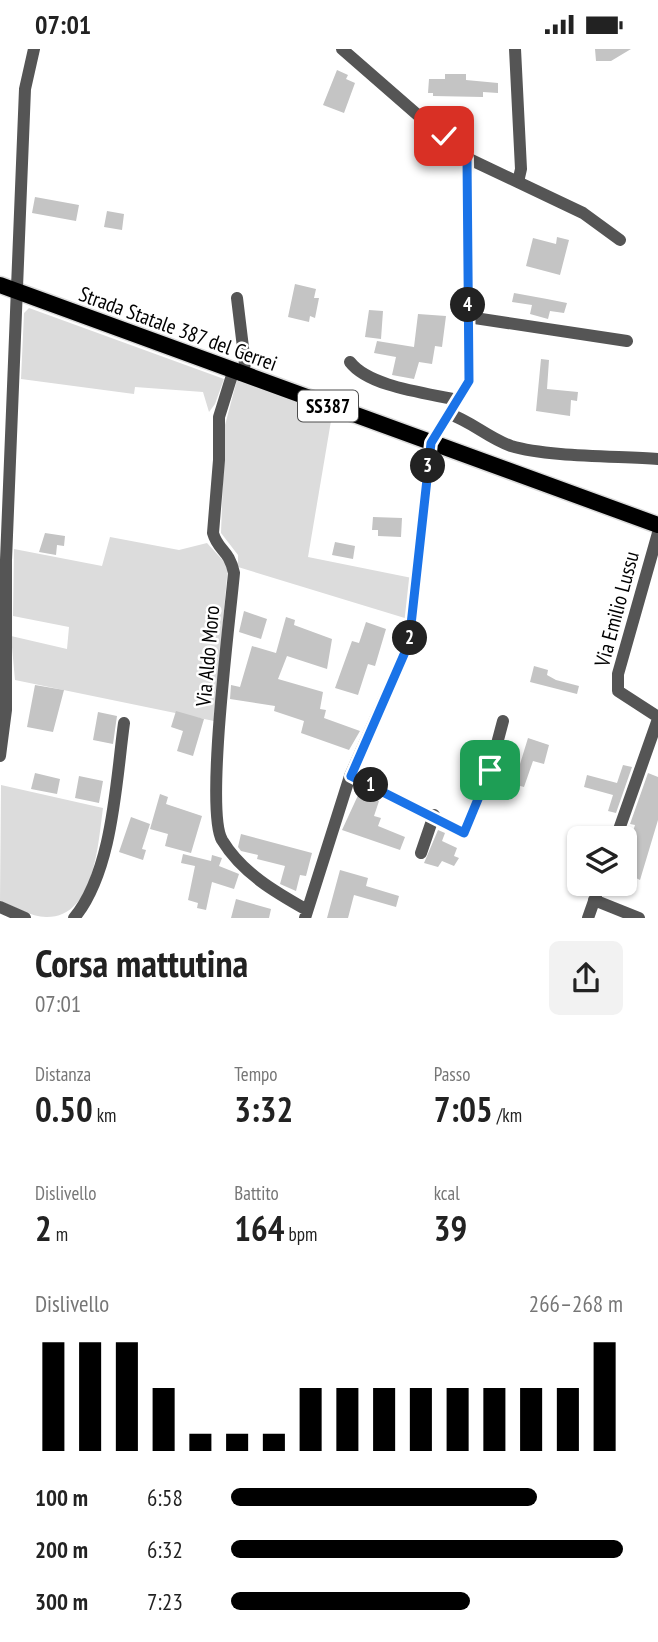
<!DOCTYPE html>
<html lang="it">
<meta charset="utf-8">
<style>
body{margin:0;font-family:"PT Sans Narrow",sans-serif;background:#f2f2f2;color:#222;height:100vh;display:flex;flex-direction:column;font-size:26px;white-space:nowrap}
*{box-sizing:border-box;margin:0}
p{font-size:23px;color:#767676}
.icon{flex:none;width:38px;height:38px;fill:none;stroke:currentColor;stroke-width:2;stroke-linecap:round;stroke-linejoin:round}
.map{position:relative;height:869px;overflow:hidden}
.sheet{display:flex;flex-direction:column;background:#fff;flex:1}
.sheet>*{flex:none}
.controls{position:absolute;left:567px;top:777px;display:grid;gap:14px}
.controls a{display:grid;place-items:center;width:70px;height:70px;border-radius:10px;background:#fff;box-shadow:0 2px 5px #0004;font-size:35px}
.pin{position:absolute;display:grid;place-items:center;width:60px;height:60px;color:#fff;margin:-30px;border-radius:14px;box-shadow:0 4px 10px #0006}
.km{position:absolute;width:35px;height:35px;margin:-18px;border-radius:50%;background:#222;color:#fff;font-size:19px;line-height:35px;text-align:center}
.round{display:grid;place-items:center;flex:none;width:74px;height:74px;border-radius:10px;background:#f2f2f2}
.summary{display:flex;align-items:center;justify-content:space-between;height:119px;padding:0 35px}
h1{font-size:38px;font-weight:800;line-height:52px}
.figures{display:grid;grid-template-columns:repeat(3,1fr);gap:10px;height:119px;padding:7px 35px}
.figures div{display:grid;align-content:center}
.figures b{font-size:35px;font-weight:800}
.figures small{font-size:19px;font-weight:400}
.figures p{font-size:19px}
.chart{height:196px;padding:14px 35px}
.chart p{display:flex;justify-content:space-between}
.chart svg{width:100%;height:126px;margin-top:7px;stroke:#000;stroke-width:6}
ul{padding:0 35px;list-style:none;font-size:23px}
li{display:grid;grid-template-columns:112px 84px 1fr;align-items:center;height:52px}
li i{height:18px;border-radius:9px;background:#000}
.status{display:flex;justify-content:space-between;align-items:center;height:49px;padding:0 35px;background:#fff;direction:ltr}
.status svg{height:19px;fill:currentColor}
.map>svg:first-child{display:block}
.green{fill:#dcdcdc}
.building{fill:#c4c4c4}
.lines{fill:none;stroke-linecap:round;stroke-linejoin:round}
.major-casing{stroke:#dbdbdb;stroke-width:19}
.minor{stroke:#555;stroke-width:12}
.major{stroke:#000;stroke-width:16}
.route-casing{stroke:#fff;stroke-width:14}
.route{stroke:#1a73e8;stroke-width:9}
.labels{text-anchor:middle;stroke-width:5;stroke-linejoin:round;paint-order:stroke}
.shield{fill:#fff;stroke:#4c4c4c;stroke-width:2}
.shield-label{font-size:19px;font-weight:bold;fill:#000}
.street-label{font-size:21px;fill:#000;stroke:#fff}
</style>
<div class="status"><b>07:01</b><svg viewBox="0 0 49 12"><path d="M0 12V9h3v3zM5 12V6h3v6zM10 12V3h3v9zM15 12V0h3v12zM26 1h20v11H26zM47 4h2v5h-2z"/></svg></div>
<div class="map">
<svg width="658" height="869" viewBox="0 0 658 869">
<rect width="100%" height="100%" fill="#fff"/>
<path class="green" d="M29,259l195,71 -9,25 -6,8 -6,-20 -68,-5 -1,7 -113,-15 3,-66z
M237,331l95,35 -24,142 104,21 -4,41 -170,-52v-12l-17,-22 4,-108z
M110,488l69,13 28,-7 21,23 -14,155 -199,-41 -4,-44 56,13 2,-22 -56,-11 1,-67 88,17z
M1,736l102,23c-5,35 -8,110 -57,109 -15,0 -32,-11 -46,-16z"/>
<path class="building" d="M595,0h36l-20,12h-15z
M337,21l11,5 -2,4 9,4 -11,30 -21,-8z
M445,25h21v6l32,3v10l-15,-1v5l-50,-1v-3h-5l1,-14h16z
M35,148l44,8 -3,16 -44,-8z
M107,162l17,3 -2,16 -18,-3z
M557,188l12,3 -9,35 -34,-9 7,-28 23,6z
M295,235l21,5 -2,9h5l-4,20 -5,-2 -1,6 -21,-5z
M514,244l33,6 20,4 -3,10 -14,-2 -2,8 -18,-5 2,-9 -20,-3z
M369,261l14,1 -2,28 -16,-2z
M418,265l28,2 -4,31 -7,-1 -3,18 -13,-2 -5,17 -22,-4 4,-18 -22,-4 3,-12 37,6z
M541,310l8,1 -2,29 31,3 -1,9 -6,-1 -1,16 -34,-5z
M373,468l29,1 -1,19 -23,-1v-6h-6z
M45,484l20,3 -1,10 -7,-1 -1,10 -17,-3z
M335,493l20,4 -2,13 -21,-4z
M244,562l23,8 -6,20 -22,-7z
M286,568l9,3 -1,5 38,14 -5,30 -40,-13 -9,23 45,13 -3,17 6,1 -2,8 36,13 -11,19 -48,-17 3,-12 -30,-10 1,-5 -45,-7 1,-14 9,2 12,-41 24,7z
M366,573l20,7 -11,37 -7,-2 -10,31 -23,-7 17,-47 7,2z
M534,617l14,4 -1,5 9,5 23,6 -2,8 -47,-12z
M35,636l29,5 -11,42 -26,-5z
M176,662l28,8 -11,37 -16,-5 6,-20 -12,-4z
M98,663l19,4 -4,28 -20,-4z
M528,689l21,7 -5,19 -11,-3 -9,26 -19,-5 4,-12 -8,-3 3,-9 16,6z
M623,716l9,2 -16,46 -8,-2 5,-16 -29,-8 3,-12 30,8z
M35,724l25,6 -3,15 -26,-5z
M648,724l10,4v43l-18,60 -4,-2 -4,9 -7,-2v-29l10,-31 -5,-1z
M79,727l24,5 -4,22 -24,-5z
M360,742l19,10 -5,15 7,2 -3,8 27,11 -5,13 -58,-20z
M160,745l8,3 -2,7 36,12 -11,37 -26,-7 3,-12 -18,-5z
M131,768l19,7 -8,25 4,1 -3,10 -24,-8z
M438,781l7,3 -3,8 15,7 -3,8 5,2 -5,8 -12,-5 -4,6 -14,-4z
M241,785l71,19 -6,23 -6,-1 -4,16 -16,-7 5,-18 -28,-7 1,-4 -17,-4 -3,-4z
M183,805l28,7 1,-6 10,3 -3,8 20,8 -5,15 -22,-7 -6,28 -9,-2 1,-5 -10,-3 7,-34 -14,-3z
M340,821l28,8 -2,8 33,10 -3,11 -42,-12 -6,23h-21z
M236,850l35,10 -2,9h-38z"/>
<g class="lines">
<g class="major-casing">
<path id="major" d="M0,236l658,240"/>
</g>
<path class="minor" d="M342,0l125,109 116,55 37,27
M515,0l6,120 -3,13
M237,249l8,66 -4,11
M468,268l159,24
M350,313c19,25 77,31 108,38
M233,323l-14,45v43l-6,73c5,18 16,16 21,40 -4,45 -29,237 -12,267 20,33 53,52 85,70
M449,365c22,7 39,24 62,32 36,11 108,10 147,13
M658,484l-40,141v17l40,26
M0,707l6,-46v-150l19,-471 9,-40
M350,727l114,57 26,-63 13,-49
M616,789l42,-119
M421,804l13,-38
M594,851l45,18
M0,858l25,11
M74,869c39,-47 42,-137 50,-195
M305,869l45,-142 59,-133 22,-200 38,-62 -2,-223
M588,869l12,-34"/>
<use href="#major" class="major"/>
</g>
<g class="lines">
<g class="route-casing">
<path id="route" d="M444,87l23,22 2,223 -38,62 -22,200 -58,133 113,57 26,-63"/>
</g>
<use href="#route" class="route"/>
</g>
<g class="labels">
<rect class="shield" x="298" y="341.5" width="60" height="31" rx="5"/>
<g class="shield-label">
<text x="328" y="364">SS387</text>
</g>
<g class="street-label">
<text transform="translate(178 280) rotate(20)" y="7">Strada Statale 387 del Gerrei</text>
<text transform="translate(617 560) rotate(-75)" y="7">Via Emilio Lussu</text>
<text transform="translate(208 607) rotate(-85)" y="7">Via Aldo Moro</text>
</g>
</g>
</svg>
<div class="controls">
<a><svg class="icon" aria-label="layers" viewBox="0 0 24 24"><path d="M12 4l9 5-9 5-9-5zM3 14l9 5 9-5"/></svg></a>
</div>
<div class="pin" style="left:490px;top:721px;background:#1e9e55"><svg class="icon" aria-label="arrive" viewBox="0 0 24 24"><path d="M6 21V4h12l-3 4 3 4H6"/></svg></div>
<div class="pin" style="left:444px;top:87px;background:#d93025"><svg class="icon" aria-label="check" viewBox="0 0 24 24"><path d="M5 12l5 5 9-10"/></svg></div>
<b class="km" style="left:371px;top:736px">1</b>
<b class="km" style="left:410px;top:589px">2</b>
<b class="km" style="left:428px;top:417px">3</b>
<b class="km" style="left:468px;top:256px">4</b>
</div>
<section class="sheet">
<div class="summary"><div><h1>Corsa mattutina</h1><p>07:01</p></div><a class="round"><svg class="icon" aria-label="share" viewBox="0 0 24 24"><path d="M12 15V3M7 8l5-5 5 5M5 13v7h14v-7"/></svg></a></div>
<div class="figures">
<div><p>Distanza</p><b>0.50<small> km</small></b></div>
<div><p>Tempo</p><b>3:32</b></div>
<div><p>Passo</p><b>7:05<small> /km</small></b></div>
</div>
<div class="figures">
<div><p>Dislivello</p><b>2<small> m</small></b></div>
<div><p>Battito</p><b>164<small> bpm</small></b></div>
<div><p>kcal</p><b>39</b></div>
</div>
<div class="chart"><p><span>Dislivello</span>266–268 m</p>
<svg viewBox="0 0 160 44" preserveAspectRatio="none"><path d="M5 44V6M15 44V6M25 44V6M35 44V22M45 44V38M55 44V38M65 44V38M75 44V22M85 44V22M95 44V22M105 44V22M115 44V22M125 44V22M135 44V22M145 44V22M155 44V6"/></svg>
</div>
<ul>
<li><b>100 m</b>6:58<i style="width:78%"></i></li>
<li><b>200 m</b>6:32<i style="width:100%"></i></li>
<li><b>300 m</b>7:23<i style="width:61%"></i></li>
</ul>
</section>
